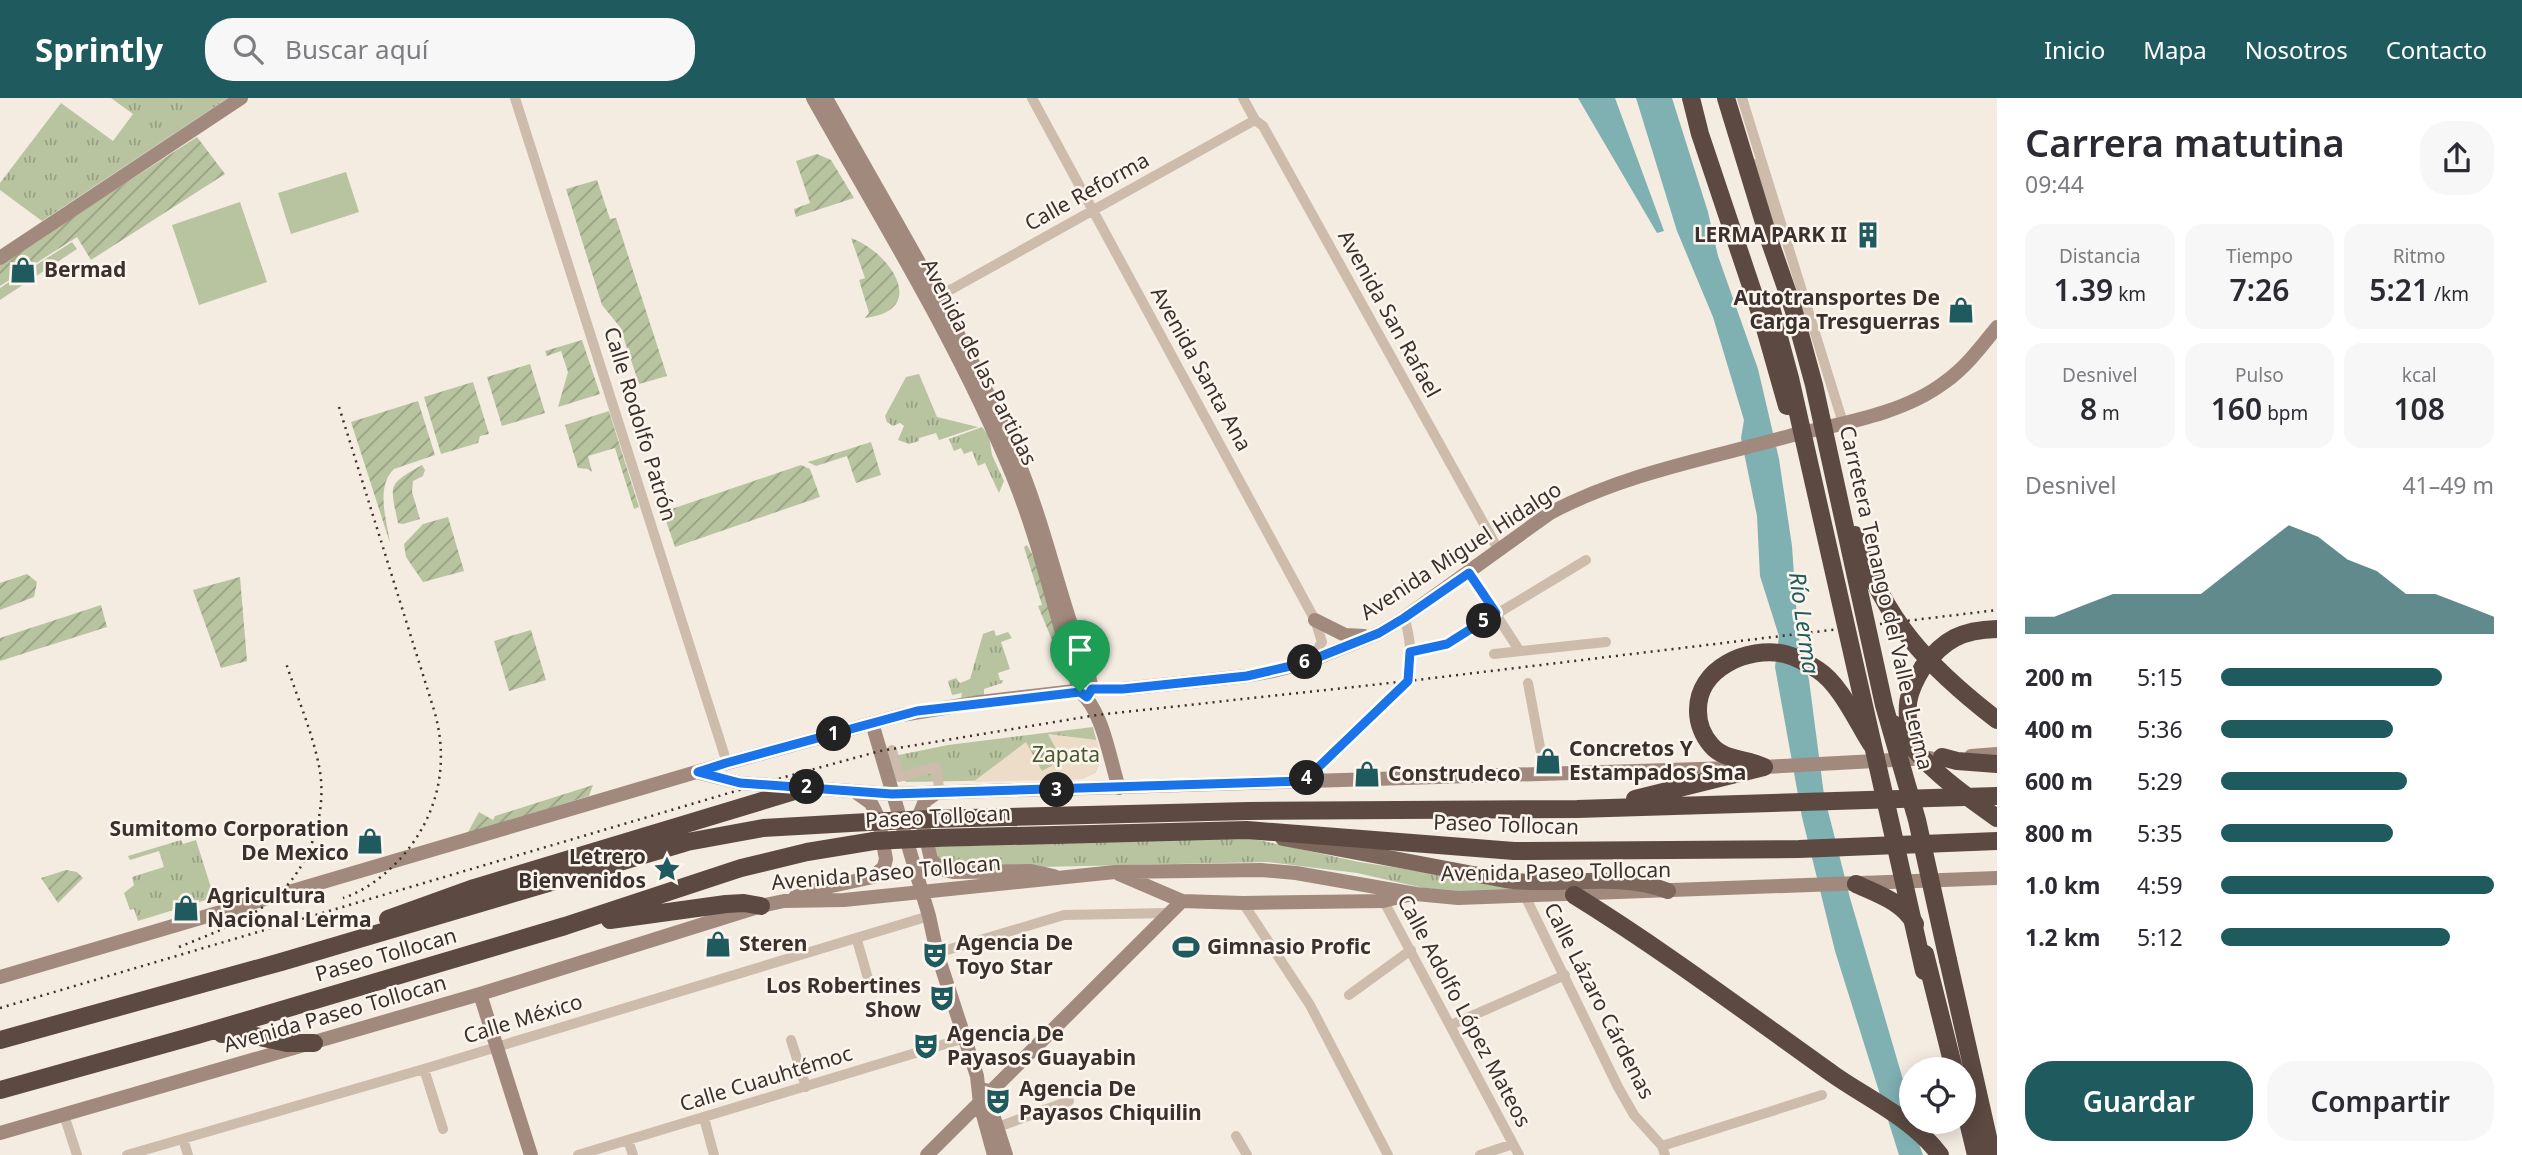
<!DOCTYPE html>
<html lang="es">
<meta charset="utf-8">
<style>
body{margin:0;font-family:"Noto Sans",sans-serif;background:#f7f7f7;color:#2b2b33;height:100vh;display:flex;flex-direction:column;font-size:26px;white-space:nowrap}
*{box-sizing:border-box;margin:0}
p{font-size:23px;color:#7c7c81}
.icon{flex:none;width:38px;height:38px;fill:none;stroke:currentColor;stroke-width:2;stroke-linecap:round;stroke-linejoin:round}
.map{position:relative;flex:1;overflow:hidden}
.panel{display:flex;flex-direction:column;background:#fff;width:525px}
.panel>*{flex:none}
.tools{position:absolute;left:1899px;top:959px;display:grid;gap:14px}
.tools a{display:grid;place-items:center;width:77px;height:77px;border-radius:50%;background:#fff;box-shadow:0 4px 18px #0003;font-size:35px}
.pin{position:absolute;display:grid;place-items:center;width:60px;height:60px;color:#fff;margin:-72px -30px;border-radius:50% 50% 50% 0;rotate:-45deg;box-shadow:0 0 7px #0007}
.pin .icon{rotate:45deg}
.km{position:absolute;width:35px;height:35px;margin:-18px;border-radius:50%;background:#222;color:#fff;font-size:19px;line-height:35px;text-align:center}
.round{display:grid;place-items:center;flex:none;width:74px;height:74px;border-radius:28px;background:#f7f7f7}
.overview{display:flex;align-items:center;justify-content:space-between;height:119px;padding:0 28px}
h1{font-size:38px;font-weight:600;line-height:52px}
.metrics{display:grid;grid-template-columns:repeat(3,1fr);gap:10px;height:119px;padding:7px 28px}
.metrics div{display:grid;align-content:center;border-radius:18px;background:#f7f7f7;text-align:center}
.metrics b{font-size:30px;font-weight:600}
.metrics small{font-size:19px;font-weight:400}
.metrics p{font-size:19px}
.chart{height:196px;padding:14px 28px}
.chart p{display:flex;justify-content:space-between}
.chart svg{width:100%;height:126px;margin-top:7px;fill:#1f5a5e;opacity:.7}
.button{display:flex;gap:14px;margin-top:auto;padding:14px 28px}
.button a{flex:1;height:80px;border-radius:28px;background:#1f5a5e;color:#fff;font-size:28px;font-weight:600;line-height:80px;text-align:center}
.button a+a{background:#f7f7f7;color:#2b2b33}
ul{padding:0 28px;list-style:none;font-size:23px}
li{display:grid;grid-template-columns:112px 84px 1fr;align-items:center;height:52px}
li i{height:18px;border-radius:9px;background:#1f5a5e}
header{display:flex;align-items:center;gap:42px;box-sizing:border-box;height:98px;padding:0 35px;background:#1f5a5e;color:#fff}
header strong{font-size:33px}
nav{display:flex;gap:38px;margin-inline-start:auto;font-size:24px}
.search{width:490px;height:63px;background:#f7f7f7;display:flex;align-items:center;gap:18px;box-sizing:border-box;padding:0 24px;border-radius:28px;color:#7c7c81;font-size:26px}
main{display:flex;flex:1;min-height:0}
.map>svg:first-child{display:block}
.park{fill:url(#park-tufts)}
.garden{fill:url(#garden-furrows)}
.pitch{fill:#b8c4a0}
.plaza{fill:#ecdcc8}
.water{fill:#7fb0b2}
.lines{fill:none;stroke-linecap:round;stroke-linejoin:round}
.street{stroke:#cdbbac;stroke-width:10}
.secondary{stroke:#a18a7d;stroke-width:14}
.primary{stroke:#7d675c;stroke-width:16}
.highway{stroke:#5c4a42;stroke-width:18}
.rail{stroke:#3b302b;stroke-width:2.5;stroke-dasharray:2 5;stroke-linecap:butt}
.secondary-bridge{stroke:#a18a7d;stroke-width:14}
.highway-bridge{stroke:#5c4a42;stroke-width:18}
.route-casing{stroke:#fff;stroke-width:14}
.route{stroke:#1a73e8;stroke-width:9}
.labels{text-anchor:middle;stroke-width:5;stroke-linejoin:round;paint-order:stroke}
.street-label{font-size:21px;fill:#3b302b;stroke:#fbf5ee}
.poi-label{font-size:21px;font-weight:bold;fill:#3b302b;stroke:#fbf5ee;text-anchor:start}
.park-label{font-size:21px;fill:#4a5a2e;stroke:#fbf5ee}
.water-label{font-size:23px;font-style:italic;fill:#1f5a5e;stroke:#fbf5ee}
</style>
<header>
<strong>Sprintly</strong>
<div class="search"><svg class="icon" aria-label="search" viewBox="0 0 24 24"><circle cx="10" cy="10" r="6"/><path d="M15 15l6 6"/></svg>Buscar aquí</div>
<nav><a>Inicio</a><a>Mapa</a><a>Nosotros</a><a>Contacto</a></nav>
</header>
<main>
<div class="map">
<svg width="1997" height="1057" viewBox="0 0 1997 1057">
<defs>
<pattern id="park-tufts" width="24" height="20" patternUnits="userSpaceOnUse" patternTransform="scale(1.75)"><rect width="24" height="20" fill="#b8c4a0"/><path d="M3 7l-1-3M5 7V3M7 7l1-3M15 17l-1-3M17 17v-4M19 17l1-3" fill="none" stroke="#97a083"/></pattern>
<pattern id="garden-furrows" width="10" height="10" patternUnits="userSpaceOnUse" patternTransform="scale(1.75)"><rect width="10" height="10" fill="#b8c4a0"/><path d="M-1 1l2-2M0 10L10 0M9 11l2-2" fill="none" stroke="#97a083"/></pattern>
</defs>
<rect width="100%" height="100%" fill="#f4ebe1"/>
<path class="park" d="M111,0h117l-186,123 -42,-31v-7l61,-80 52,38 20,-27z
M72,144l5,7 -77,51v-12z
M919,276l18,43 41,10 -39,13 -3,-7 -17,5v3l-10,3 -11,-4 6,-14 -4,-3 -7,3 -6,-4 -2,-6 21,-39z
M982,329l7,9 3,19 12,26 -5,12 -14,-30 -7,3 -6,-15 -8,3 -3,-6 -7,3 -5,-12z
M994,532l2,6 12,-4 4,6 -11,4 9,27 -12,4 2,7h3l-1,3 -18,6v6l-23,3 1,-5 -10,2 -4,-14 8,-3 4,5 10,-4 13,-45z
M1093,629l8,33 -6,13 -14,6 -175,3 -4,-3 -8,-23 54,-11z
M1245,739l114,25 138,21 25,7 -72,4 -93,-21 -90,-11 -315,7 -13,-9 -4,-13z
M181,742l2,4 13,-4 17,54 -5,2 1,3 -71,22 -4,-12 -4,1 -6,-17 10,-8 -2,-8 32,-10 -5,-16 -29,9 -2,-4z"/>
<path class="garden" d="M197,39l28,37 -134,86 -14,-23 -77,49v-22z
M817,56l14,6 23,38 -58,19 -2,-8 16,-6 -14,-42z
M597,82l13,39 6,-1 51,158 -28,8 -19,-57 -18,-22 -36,-116z
M851,140c39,14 79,72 14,80l4,-5 -10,-33 6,-2z
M582,242l18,54 -42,13 10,-35 -7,-21 -14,5 -2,-5z
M530,266l15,49 -43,13 -15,-49z
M473,284l16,52 -9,2 -2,7 -37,11 -17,-57z
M418,303l17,54 -41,14c-19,18 -7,52 -4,74l-39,-121z
M609,313l30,96 -5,2 -19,-61 -27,8 4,16 -4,-3 -10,-1 -13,-43z
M871,344l10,33 -25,8 -9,-27 -31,10 -8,-4z
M422,367l3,5 -2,6 -10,5 -1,11 8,27 -17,5 -5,-1c-8,-39 -11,-38 24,-58z
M801,367l9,4 10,28 -145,50 -12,-35z
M448,419l16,54 -41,11 -17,-25 -2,-13 19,-20z
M1027,447l16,29 23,81 -7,2 -21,-51 4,-1 -18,-58z
M27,476l10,8 -3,15 -34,13v-27z
M240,479l7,84 -26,7 -28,-78z
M101,507l6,22 -107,34v-23z
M531,532l15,50 -37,11 -15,-50z
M593,687l-4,11 -122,38 12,-22 14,8 2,-4z
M66,772l11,2 6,6 -25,25 -17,-25z"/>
<path class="pitch" d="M346,74l13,40 -68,22 -13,-41z
M240,104l27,80 -68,23 -27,-80z"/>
<path class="plaza" d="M1048,636l49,6 4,20 -6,13 -14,6 -108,3 53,-40 16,29 20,-11z"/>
<path class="water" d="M1578,0h37l49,133 -7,2z
M1636,0h36l36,114 10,44 40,113 21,90 13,87 6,88 11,46 15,115 26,103 58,199 3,25 12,33h-24l-64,-204 -33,-134 -27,-150 4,-31 -19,-60 -3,-60 -16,-78 3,-18 -31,-103 -36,-86z"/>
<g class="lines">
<path class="street" d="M515,0l212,665
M1032,0l283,522 7,22 -11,18
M1243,0l12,22 8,6 236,425
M1742,0l101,325
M1755,66l21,62
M937,197l15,-6 303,-169
M1469,475l50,77
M1410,554l37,-8 139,-84
M1494,556l112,-12
M1528,585l17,91
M892,652l7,27 37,-10 4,27
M1304,683l104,-100c4,-20 3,-44 -4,-63
M1381,798l138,259
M1525,798l93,191 16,28 28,31 3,9
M1243,805l67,102 78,150
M857,842l12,42
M937,855l127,-38 105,-2
M1349,897l62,-45
M1451,927l114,-50
M791,942l15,47
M424,971l19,60
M64,1017l13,40
M704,1020l10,37
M998,1029l71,-26
M1236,1038l11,19
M183,1041l5,16
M628,1042l5,15
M1662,1048l160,-51
M127,1057l297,-86 505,-153
M578,1057l387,-117
M1480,1057l33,-11"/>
<path class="secondary" d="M813,0c69,123 145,245 199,376 29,70 44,146 68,218 23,18 30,69 39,96
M826,0c65,117 137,233 189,356 31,72 45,149 74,222l3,13 -5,8
M0,160l241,-160
M1315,522l30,15 19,1
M872,625l57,193 8,37 40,123 3,28 14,51
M1971,658l26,-2
M700,675l40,10 152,11 872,-27 166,-9
M935,696l-10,7 -5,12 11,46 9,10 13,3 78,-1 23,5
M1119,776l63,27 61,2 140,-2 25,-6
M795,799l23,-8 55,-12 11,-10 2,-8 -8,-42 -7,-14 -14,-10
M0,879l727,-214 175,-48 78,-13 112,-13h31l124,-13 26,-5 32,-8 74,-30 25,-15 146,-105c75,-40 161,-55 243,-78
M480,896l51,161
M985,992l21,65
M0,1035l480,-139 281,-88 23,-5 60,-1 271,-28 146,-2 35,3 120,21 42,4 539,-20
M927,1057l255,-254"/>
<path class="primary" d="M1283,740l222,42c55,8 110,-9 163,11"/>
<path class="highway" d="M1691,0l9,36 64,191 23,81
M1726,0l43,141
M1923,569c21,-28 39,-37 74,-38
M1942,659l15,4 40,3
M1764,669c-17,-9 -40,-6 -53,-22 -8,-9 -13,-22 -13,-34 -1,-43 50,-65 87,-57 11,3 24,10 33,16 22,14 39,52 53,74
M1635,701l129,-32
M931,721l317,-8 329,-2 420,-13
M935,740l312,-8 267,21 285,-2 198,-8
M1856,786c22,10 47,18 59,40
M1574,797c89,55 174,119 260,180 36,25 79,44 106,80
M388,821l86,-31 334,-101
M610,822l116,-16 18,-1 17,3
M1925,856l29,115
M1948,862l44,195
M222,936l20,-1 45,10h27
M0,942l281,-78 406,-120 76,-14 105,-6
M0,992l197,-55 368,-109 176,-58 66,-16 67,-11
M1964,1007l12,50"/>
<path class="rail" d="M339,309l95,303c16,54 4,107 -34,149 -16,17 -35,32 -57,39
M179,849c59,-24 111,-41 134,-107 8,-23 11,-50 6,-74 -7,-35 -22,-69 -33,-103
M0,910l763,-225 117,-32 217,-36 311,-34 589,-71"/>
<path class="secondary-bridge" d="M1793,337c50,-12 110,-21 152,-53 21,-15 36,-35 52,-55"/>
<path class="highway-bridge" d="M1769,141l24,69 21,77 70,320 33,115 31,140
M1769,202l21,78 134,593
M1855,437c30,86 71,130 142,185
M1893,626c32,42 61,64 104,94
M1910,647c-3,-36 -7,-46 13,-78
M868,724l63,-3
M874,743l61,-3"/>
</g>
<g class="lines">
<g class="route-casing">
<path id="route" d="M1469,475l27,40 -49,31 -37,8 -2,29 -104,100 -412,13 -152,-11 -42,-11 28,-9 191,-52 163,-19 7,5 5,-8h31l124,-13 57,-13 75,-30 25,-15z"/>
</g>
<use href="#route" class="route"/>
</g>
<defs>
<g id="building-bare" transform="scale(2.1)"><path d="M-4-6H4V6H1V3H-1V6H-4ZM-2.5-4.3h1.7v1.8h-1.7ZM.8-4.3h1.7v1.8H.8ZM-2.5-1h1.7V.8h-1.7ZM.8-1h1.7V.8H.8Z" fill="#1f5a5e" stroke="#fbf5ee" stroke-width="2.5" paint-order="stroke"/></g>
<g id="shop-bare" transform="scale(2.1)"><path d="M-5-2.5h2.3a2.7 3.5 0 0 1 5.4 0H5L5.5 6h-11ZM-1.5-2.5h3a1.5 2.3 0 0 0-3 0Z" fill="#1f5a5e" stroke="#fbf5ee" stroke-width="2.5" paint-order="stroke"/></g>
<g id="sight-bare" transform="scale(2.1)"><path d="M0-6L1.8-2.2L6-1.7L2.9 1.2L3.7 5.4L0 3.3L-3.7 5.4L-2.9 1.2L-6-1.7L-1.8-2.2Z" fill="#1f5a5e" stroke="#fbf5ee" stroke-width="2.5" paint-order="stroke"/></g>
<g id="stadium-bare" transform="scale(2.1)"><path d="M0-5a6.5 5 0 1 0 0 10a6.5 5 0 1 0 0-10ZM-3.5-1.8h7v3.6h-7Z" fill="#1f5a5e" stroke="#fbf5ee" stroke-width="2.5" paint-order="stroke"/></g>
<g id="theatre-bare" transform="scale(2.1)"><path d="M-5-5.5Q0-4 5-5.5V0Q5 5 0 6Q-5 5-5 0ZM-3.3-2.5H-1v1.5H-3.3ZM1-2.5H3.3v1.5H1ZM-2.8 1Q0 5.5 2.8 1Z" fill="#1f5a5e" stroke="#fbf5ee" stroke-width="2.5" paint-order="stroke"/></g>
</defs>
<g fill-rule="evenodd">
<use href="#building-bare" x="1868" y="137"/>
<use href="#shop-bare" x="23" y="172"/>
<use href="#shop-bare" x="1961" y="212"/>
<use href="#shop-bare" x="1548" y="663"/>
<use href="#shop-bare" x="1367" y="676"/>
<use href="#shop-bare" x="370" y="743"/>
<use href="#sight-bare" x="667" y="771"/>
<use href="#shop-bare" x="186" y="810"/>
<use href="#shop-bare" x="718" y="846"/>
<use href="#stadium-bare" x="1186" y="849"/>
<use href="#theatre-bare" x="935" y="857"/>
<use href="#theatre-bare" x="942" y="900"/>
<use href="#theatre-bare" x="926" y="948"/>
<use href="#theatre-bare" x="998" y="1003"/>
</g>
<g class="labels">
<g class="street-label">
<text transform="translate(1087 94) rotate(-29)" y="7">Calle Reforma</text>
<text transform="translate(1389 216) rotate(61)" y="7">Avenida San Rafael</text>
<text transform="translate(979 264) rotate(63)" y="7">Avenida de las Partidas</text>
<text transform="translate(1201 271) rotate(61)" y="7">Avenida Santa Ana</text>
<text transform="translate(640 326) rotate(73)" y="7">Calle Rodolfo Patrón</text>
<text transform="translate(1461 453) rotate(-33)" y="7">Avenida Miguel Hidalgo</text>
<text transform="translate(1886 500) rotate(77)" y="7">Carretera Tenango del Valle - Lerma</text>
<text transform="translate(938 719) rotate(-3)" y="7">Paseo Tollocan</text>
<text transform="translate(1506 727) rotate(2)" y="7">Paseo Tollocan</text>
<text transform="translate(1556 774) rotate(-1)" y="7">Avenida Paseo Tollocan</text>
<text transform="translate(886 775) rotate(-5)" y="7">Avenida Paseo Tollocan</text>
<text transform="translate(386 857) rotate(-16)" y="7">Paseo Tollocan</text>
<text transform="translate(1599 903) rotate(63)" y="7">Calle Lázaro Cárdenas</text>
<text transform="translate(1464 913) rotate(62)" y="7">Calle Adolfo López Mateos</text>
<text transform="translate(335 916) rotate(-16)" y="7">Avenida Paseo Tollocan</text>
<text transform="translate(523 921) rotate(-17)" y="7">Calle México</text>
<text transform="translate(766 981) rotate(-17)" y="7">Calle Cuauhtémoc</text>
</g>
<g class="poi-label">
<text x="1847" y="144" text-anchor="end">LERMA PARK II</text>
<text x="44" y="179">Bermad</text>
<text x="1940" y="207" text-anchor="end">Autotransportes De<tspan x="1940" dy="24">Carga Tresguerras</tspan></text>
<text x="1569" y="658">Concretos Y<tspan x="1569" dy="24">Estampados Sma</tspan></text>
<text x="1388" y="683">Construdeco</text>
<text x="349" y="738" text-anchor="end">Sumitomo Corporation<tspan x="349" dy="24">De Mexico</tspan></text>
<text x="646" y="766" text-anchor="end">Letrero<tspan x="646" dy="24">Bienvenidos</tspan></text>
<text x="207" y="805">Agricultura<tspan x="207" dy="24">Nacional Lerma</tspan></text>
<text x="956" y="852">Agencia De<tspan x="956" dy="24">Toyo Star</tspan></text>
<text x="739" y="853">Steren</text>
<text x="1207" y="856">Gimnasio Profic</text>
<text x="921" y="895" text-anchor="end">Los Robertines<tspan x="921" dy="24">Show</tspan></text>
<text x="947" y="943">Agencia De<tspan x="947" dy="24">Payasos Guayabin</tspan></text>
<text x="1019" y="998">Agencia De<tspan x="1019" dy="24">Payasos Chiquilin</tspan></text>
</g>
<g class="park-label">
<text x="1066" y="664">Zapata</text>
</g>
<g class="water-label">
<text transform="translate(1804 525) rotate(82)" y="8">Río Lerma</text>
</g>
</g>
</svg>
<div class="tools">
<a><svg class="icon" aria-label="locate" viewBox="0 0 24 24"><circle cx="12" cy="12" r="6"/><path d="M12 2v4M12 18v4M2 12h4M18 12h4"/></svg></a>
</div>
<div class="pin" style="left:1080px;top:594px;background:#1e9e55"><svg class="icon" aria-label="arrive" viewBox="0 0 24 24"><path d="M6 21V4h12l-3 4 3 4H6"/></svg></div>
<b class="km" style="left:834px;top:636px">1</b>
<b class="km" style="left:807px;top:689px">2</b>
<b class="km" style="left:1057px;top:692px">3</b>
<b class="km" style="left:1307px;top:680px">4</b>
<b class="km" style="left:1484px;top:523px">5</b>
<b class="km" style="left:1305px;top:564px">6</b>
</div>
<section class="panel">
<div class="overview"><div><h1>Carrera matutina</h1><p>09:44</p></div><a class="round"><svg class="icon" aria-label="share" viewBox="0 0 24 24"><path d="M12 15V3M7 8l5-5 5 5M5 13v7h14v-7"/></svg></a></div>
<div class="metrics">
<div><p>Distancia</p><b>1.39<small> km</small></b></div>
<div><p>Tiempo</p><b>7:26</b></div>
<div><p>Ritmo</p><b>5:21<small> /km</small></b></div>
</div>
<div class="metrics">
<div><p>Desnivel</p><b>8<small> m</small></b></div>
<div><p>Pulso</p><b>160<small> bpm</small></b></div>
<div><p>kcal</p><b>108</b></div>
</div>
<div class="chart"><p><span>Desnivel</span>41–49 m</p>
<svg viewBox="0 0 160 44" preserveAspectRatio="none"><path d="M0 44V38L10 38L20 34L30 30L40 30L50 30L60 30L70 22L80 14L90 6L100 10L110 18L120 22L130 30L140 30L150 34L160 38V44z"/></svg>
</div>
<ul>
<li><b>200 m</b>5:15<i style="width:81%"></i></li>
<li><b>400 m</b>5:36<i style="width:63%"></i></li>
<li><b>600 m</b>5:29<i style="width:68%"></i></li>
<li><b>800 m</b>5:35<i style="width:63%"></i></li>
<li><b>1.0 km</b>4:59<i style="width:100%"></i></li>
<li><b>1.2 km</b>5:12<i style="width:84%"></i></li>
</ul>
<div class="button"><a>Guardar</a><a>Compartir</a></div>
</section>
</main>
